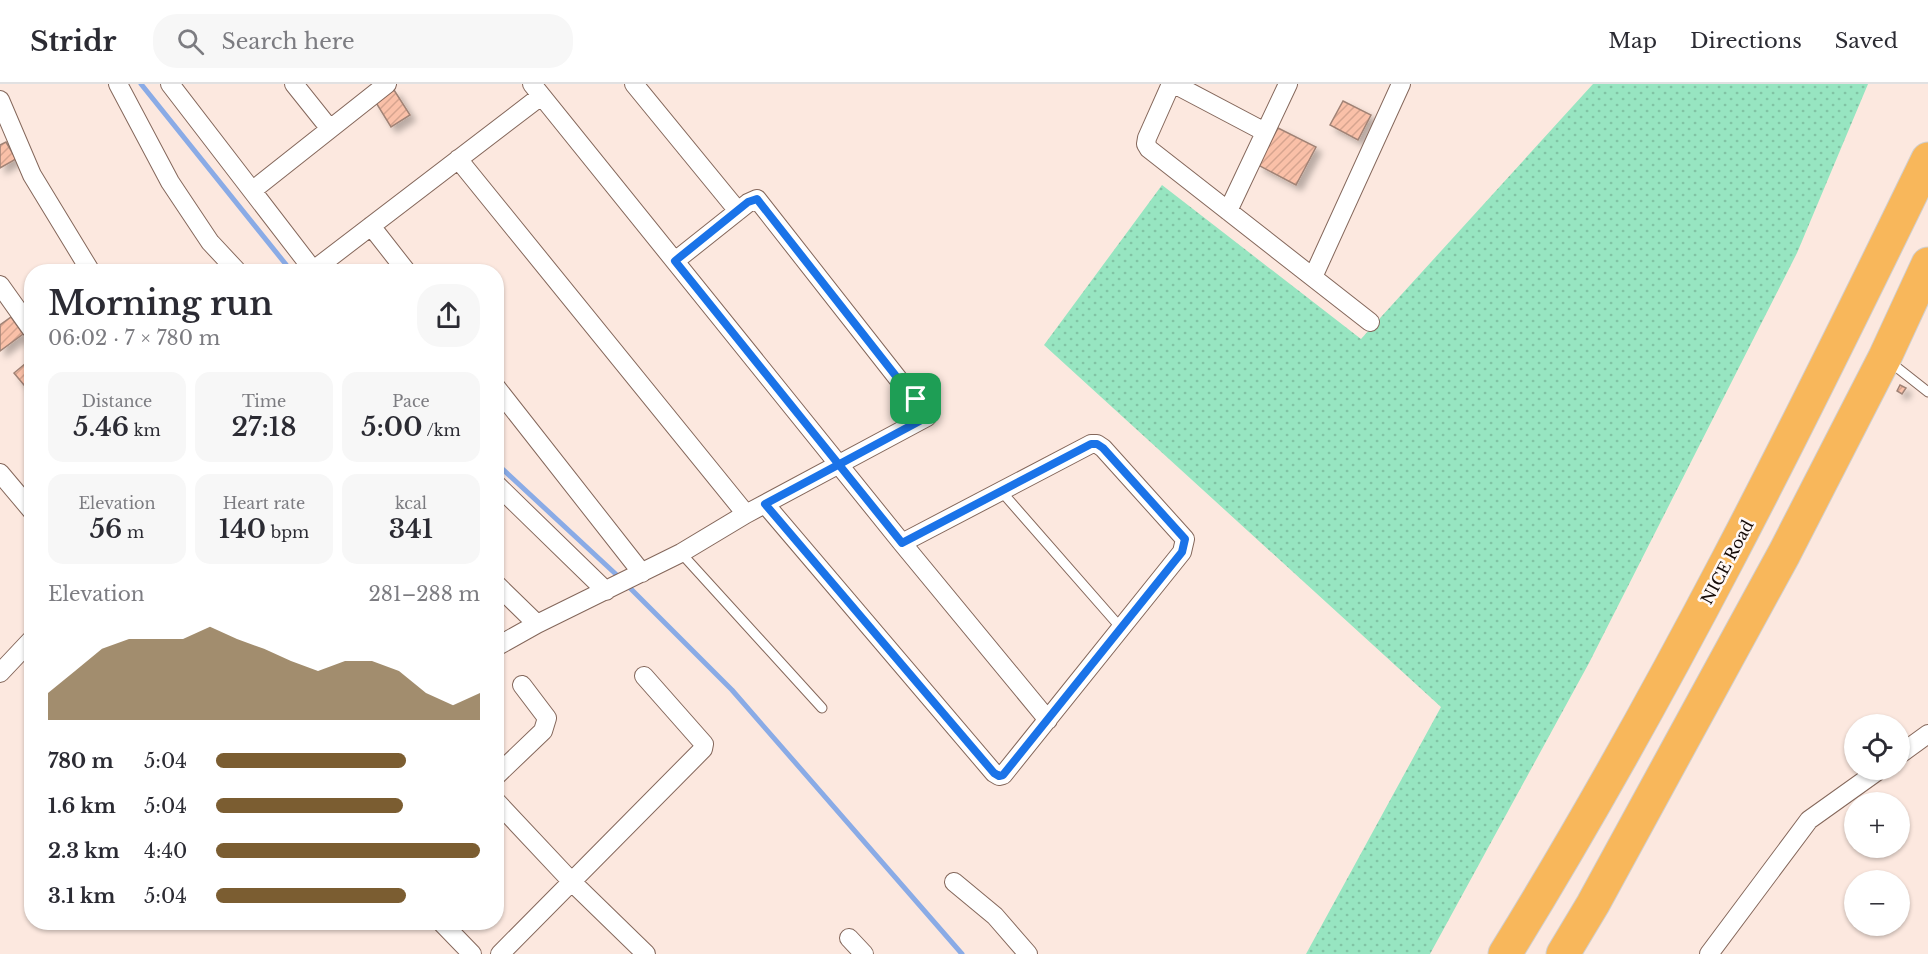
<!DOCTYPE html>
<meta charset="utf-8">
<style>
body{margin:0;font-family:"Libre Baskerville",serif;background:#f7f7f7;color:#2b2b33;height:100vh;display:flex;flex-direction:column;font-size:22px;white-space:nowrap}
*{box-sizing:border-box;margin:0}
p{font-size:20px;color:#7c7c81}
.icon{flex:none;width:33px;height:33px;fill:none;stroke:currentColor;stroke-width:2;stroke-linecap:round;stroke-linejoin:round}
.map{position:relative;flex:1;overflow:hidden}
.details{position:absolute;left:24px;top:180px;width:480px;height:666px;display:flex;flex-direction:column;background:#fff;border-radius:24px;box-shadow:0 2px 4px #0004}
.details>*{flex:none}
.tools{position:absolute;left:1844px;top:630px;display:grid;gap:12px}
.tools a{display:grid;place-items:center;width:66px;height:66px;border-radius:50%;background:#fff;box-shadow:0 2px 4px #0004;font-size:30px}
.pin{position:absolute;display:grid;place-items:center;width:51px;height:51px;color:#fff;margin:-26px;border-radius:12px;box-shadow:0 3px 9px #0006}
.round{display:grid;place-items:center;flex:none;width:63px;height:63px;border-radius:24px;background:#f7f7f7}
.summary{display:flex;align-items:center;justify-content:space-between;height:102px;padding:0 24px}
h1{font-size:33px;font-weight:600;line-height:45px}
.figures{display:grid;grid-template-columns:repeat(3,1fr);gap:9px;height:102px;padding:6px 24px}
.figures div{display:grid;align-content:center;border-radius:15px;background:#f7f7f7;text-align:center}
.figures b{font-size:26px;font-weight:600}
.figures small{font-size:16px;font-weight:400}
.figures p{font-size:16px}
.chart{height:168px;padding:12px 24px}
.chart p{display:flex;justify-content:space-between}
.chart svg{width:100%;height:108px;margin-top:6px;fill:#7b5d31;opacity:.7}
ul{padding:0 24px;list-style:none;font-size:20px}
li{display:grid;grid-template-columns:96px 72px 1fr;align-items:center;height:45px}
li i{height:15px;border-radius:8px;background:#7b5d31}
header{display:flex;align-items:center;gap:36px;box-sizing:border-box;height:84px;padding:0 30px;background:#fff;border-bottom:2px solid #e1e1e2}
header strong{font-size:28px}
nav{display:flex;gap:33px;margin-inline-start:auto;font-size:21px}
.search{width:420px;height:54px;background:#f7f7f7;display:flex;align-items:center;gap:15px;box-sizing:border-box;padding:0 21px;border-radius:24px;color:#7c7c81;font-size:22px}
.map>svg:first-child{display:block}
.grass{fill:url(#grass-dots)}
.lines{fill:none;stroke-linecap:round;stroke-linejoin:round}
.stream{stroke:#8aabe6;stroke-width:5}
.building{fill:url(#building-hatch);stroke:#a18376;stroke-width:1.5;filter:url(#shadow)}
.lane-casing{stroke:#84675b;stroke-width:11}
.street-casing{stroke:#84675b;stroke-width:20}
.highway-casing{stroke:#d0cecd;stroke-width:35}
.lane{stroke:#fff;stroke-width:9}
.street{stroke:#fff;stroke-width:18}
.highway{stroke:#f8b75b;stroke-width:33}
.route-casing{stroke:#fff;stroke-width:12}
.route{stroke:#1a73e8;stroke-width:8}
.labels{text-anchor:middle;stroke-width:5;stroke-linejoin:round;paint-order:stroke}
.street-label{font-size:16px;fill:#160b07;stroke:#fff8f5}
</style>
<header>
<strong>Stridr</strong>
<div class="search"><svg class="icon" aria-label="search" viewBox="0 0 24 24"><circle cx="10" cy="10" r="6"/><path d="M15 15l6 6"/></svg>Search here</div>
<nav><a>Map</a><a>Directions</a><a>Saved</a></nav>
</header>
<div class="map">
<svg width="1928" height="870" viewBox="0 0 1928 870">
<defs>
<pattern id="grass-dots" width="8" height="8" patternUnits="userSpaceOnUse" patternTransform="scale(1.5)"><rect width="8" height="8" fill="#97e5c1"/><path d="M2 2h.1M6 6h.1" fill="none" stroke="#81c3a4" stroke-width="1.8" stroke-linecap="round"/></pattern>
<pattern id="building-hatch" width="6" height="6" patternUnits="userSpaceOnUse" patternTransform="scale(1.5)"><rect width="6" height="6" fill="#fac0a8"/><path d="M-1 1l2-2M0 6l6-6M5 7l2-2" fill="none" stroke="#d6a48f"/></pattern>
<filter id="shadow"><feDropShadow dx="5.5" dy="5.5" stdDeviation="3" flood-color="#0004"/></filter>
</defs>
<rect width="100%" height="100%" fill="#fce8df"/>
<path class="grass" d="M1593,0h275l-71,169 -208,410 -159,291h-124l135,-247 -397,-362 118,-160 199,154z"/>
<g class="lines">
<path class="stream" d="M141,0l151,188
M496,379l124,115
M627,501l105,105 230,264"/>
</g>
<path class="building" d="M394,6l16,25 -19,12 -16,-26z
M1343,17l28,14 -13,25 -28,-15z
M1278,44l38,19 -20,38 -38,-20z
M6,58l10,17 -16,9v-23z
M11,233l12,17 -23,17v-26z
M32,274v31l-3,2 -15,-18z
M1900,301l6,3 -4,6 -5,-3z"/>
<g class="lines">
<g class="lane-casing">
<path id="lane" d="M1890,278l38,30
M1001,407l120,137
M681,469l141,155"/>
</g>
<g class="street-casing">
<path id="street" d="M118,0l52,98 40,60 28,30
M170,0l143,186
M294,0l36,45
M532,0l370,459 146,177
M634,0l104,127
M1171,0l-24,54 -1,6 3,5 221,173
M1174,0l91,48
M0,16l32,75 59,97
M458,75l288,355
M253,106l134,-106
M1228,127l60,-127
M371,142l36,46
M311,188l230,-176
M1313,193l88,-193
M0,201l32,45
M496,303l146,186
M0,389l32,38
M496,400l110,107
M765,420l229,269 5,3 4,-1 179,-223 3,-13 -82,-91 -6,-4h-6l-189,99
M496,500l41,40
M496,563l41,-23 144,-71 65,-39 181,-97 4,-6 -21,-17 -153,-195 -9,4 -73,58
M0,589l32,-34
M1899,671l29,-21
M496,692l47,-45 4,-13 -25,-33
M496,717l76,81 74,72
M954,798l41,34 33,38
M441,838l31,32
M849,854l15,16
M500,870l203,-205 1,-5 -60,-68
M1709,870l100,-134 70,-50"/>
</g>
<g class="highway-casing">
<path id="highway" d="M1505,870c158,-256 292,-525 423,-795
M1563,870l30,-50 191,-350 101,-197 43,-93"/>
</g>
<use href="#lane" class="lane"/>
<use href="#street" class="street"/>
<use href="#highway" class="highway"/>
</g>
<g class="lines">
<g class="route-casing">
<path id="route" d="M916,315l15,12 -4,6c-53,29 -108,58 -162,87l229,269 5,3 4,-1 179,-223 3,-13 -82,-91 -6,-4h-6l-189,99 -227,-282 73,-59 9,-3 153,195 6,5"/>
</g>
<use href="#route" class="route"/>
</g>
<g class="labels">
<g class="street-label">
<text transform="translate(1727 478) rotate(-62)" y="6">NICE Road</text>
</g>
</g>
</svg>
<div class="tools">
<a><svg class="icon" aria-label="locate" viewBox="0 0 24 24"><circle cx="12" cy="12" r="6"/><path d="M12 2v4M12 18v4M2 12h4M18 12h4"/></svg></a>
<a>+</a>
<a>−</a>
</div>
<div class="pin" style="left:916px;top:315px;background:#1e9e55"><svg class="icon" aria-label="arrive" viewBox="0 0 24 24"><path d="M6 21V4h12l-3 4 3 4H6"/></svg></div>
<section class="details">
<div class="summary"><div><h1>Morning run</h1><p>06:02 · 7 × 780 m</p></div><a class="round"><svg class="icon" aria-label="share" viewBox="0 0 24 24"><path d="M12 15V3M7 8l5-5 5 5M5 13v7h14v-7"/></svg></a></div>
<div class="figures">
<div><p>Distance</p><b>5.46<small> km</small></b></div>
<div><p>Time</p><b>27:18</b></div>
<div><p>Pace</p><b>5:00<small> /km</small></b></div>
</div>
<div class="figures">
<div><p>Elevation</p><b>56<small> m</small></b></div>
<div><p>Heart rate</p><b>140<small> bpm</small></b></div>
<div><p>kcal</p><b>341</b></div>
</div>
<div class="chart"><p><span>Elevation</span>281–288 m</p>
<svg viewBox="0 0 160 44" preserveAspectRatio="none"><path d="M0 44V33L10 24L20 15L30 11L40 11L50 11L60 6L70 11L80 15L90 20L100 24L110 20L120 20L130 24L140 33L150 38L160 33V44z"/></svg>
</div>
<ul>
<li><b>780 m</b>5:04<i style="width:72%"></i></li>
<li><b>1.6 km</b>5:04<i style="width:71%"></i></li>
<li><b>2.3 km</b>4:40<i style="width:100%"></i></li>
<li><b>3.1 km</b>5:04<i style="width:72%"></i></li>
</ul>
</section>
</div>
